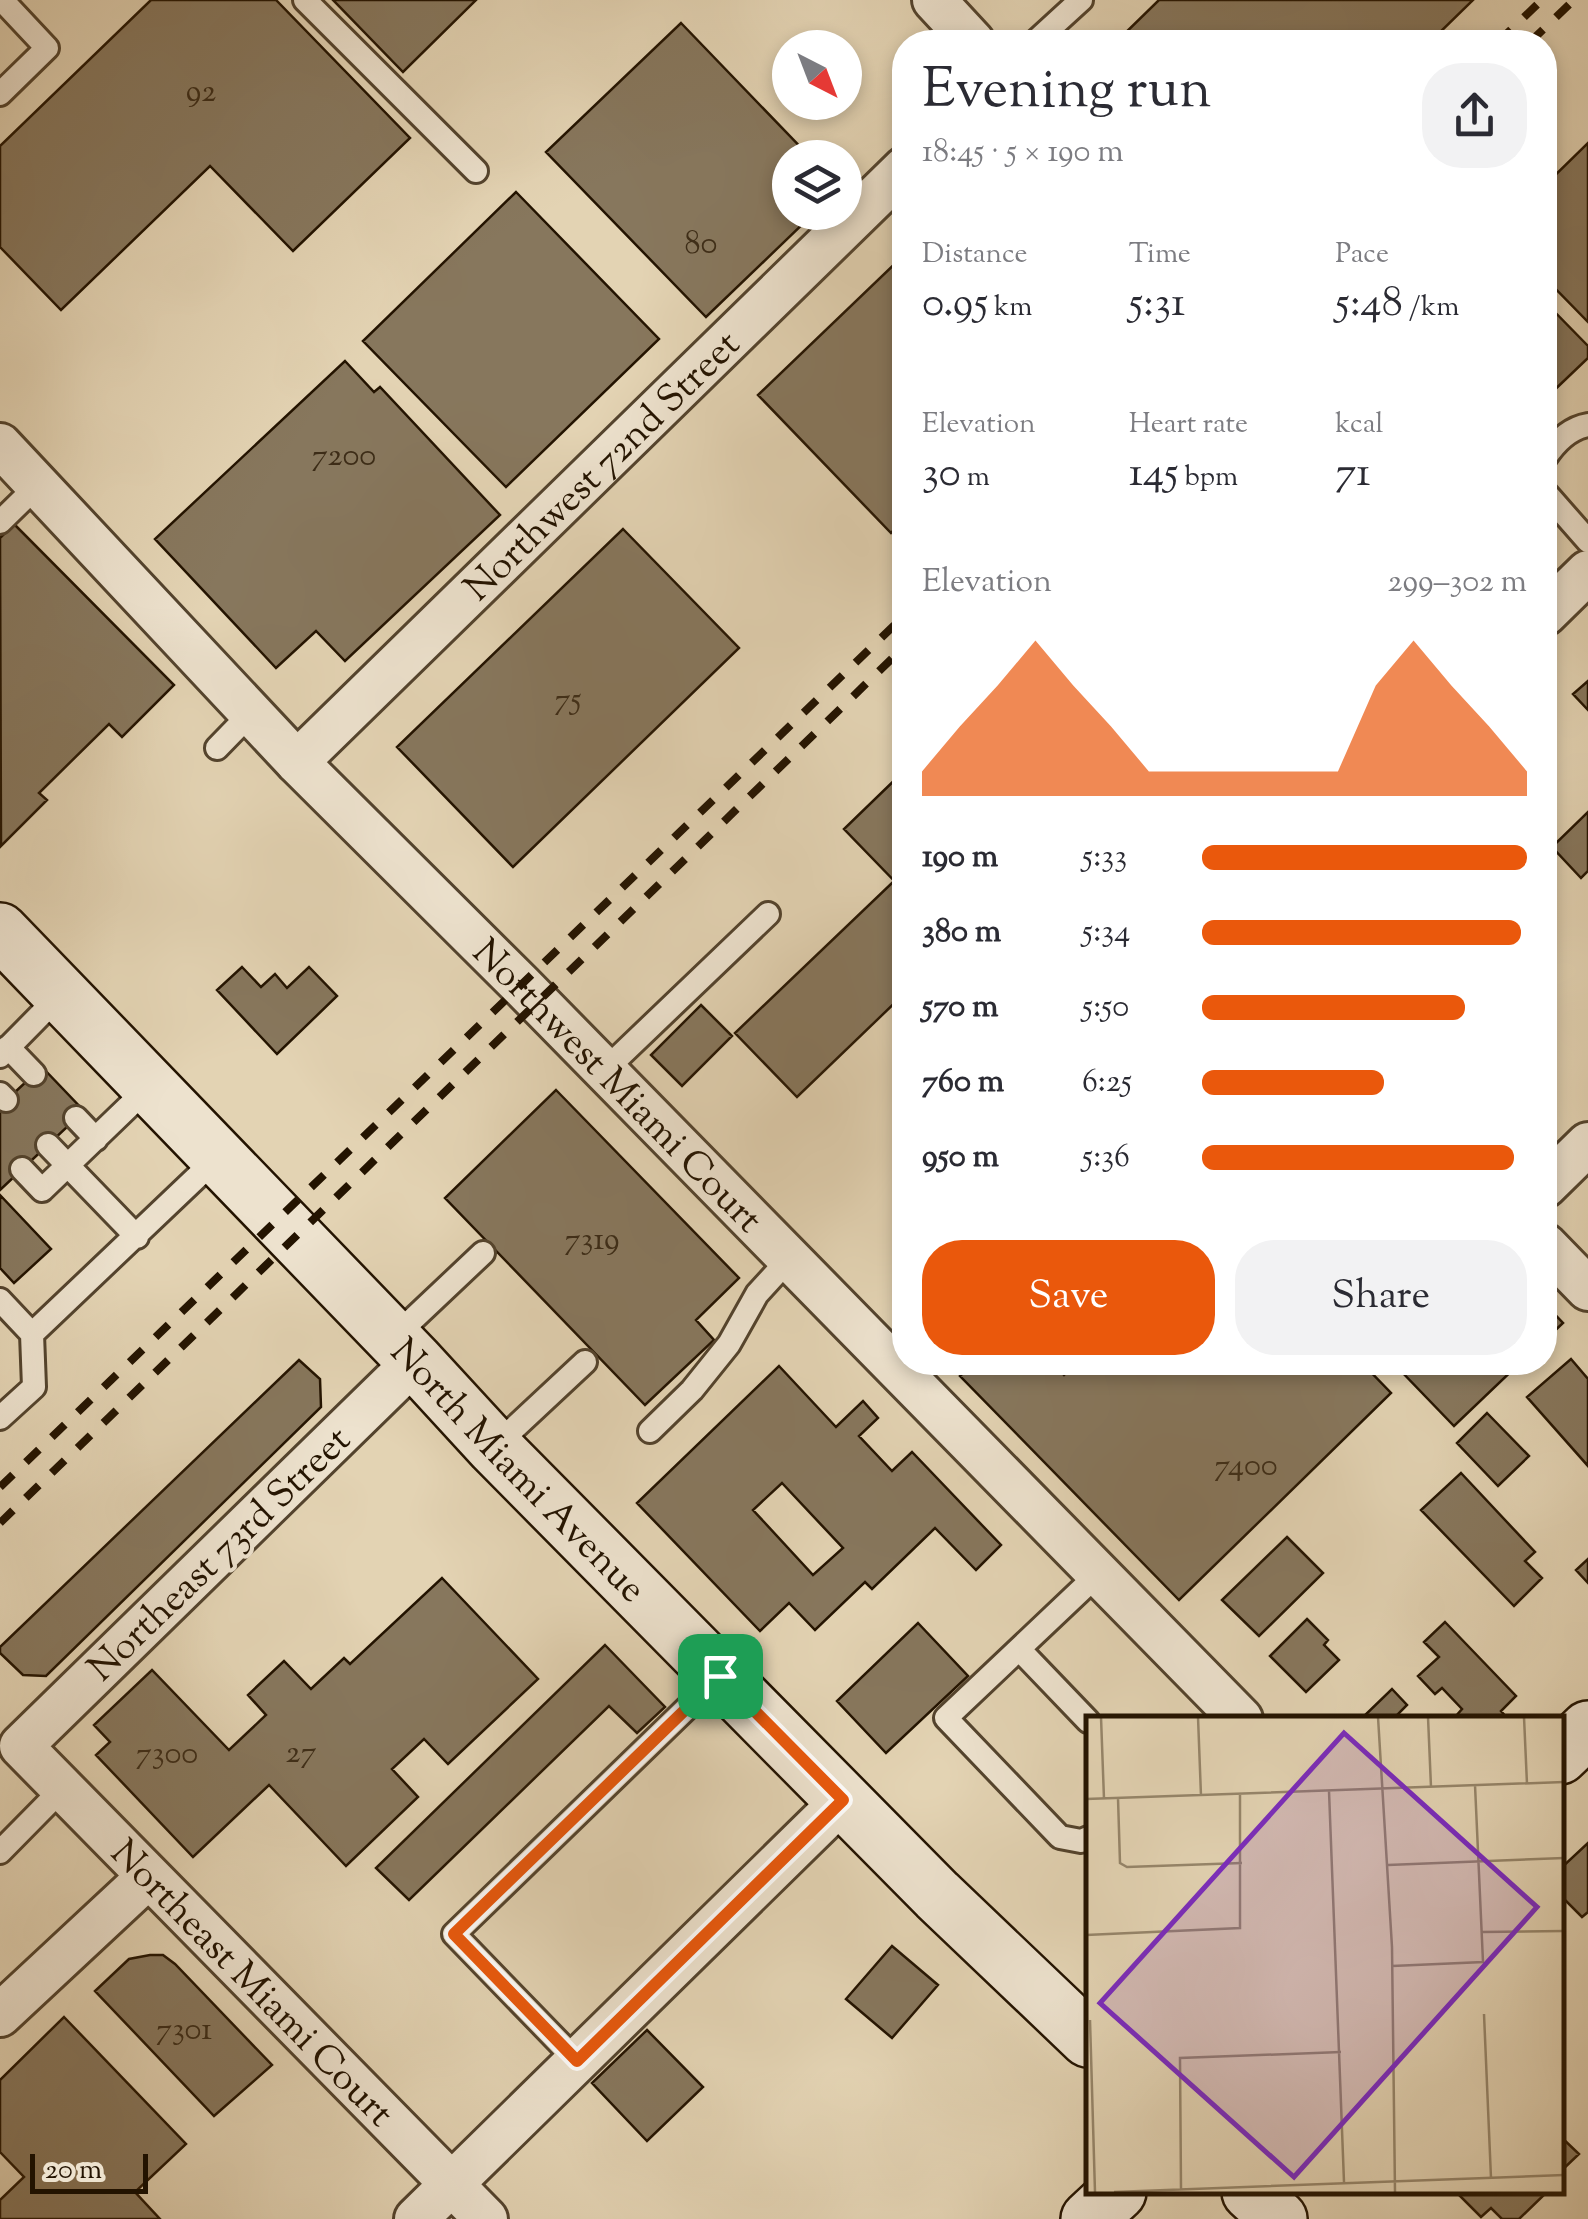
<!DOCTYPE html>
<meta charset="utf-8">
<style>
body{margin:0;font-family:"Sorts Mill Goudy",serif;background:#f2f2f3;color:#2b2b33;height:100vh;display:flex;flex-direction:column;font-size:38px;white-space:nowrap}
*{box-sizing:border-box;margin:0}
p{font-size:32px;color:#7c7c81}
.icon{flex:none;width:55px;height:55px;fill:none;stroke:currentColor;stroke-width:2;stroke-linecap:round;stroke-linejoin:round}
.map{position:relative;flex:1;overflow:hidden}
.drawer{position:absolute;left:892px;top:30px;width:665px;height:1345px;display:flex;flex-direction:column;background:#fff;border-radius:40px;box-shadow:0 5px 15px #0003}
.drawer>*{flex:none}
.needle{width:65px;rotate:138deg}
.fabs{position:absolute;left:772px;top:30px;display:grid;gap:20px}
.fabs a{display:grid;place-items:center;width:90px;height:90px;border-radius:50%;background:#fff;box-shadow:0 5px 15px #0003;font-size:50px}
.scale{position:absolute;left:30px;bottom:25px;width:118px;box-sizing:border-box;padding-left:10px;border:5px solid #231300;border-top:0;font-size:28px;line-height:35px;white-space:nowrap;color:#231300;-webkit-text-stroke:8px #ede2ce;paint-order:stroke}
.pin{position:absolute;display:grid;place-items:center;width:85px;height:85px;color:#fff;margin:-42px;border-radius:20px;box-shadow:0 5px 15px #0006}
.round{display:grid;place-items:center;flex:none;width:105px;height:105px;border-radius:40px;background:#f2f2f3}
.head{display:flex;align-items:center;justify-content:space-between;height:170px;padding:0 30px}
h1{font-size:55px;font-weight:600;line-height:75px}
.metrics{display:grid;grid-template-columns:repeat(3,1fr);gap:15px;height:170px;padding:10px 30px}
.metrics div{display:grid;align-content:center}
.metrics b{font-size:42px;font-weight:600}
.metrics small{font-size:28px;font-weight:400}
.metrics p{font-size:28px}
.chart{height:280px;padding:20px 30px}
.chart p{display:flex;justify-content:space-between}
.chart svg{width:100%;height:180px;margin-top:10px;fill:#ea580c;opacity:.7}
.primary-button{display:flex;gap:20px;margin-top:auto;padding:20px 30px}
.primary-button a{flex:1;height:115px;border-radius:40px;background:#ea580c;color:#fff;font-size:40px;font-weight:600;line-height:115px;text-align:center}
.primary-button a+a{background:#f2f2f3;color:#2b2b33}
ul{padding:0 30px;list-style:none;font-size:32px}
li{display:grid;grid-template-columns:160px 120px 1fr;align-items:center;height:75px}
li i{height:25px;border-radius:12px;background:#ea580c}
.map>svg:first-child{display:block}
.building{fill:#87775d;stroke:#231300;stroke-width:2.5;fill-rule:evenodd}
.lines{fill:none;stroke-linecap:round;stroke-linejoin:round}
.lane-casing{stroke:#53432d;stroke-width:28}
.street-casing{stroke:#53432d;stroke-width:48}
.secondary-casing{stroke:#231300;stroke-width:60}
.lane{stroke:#ede2ce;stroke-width:22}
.street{stroke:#ede2ce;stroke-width:42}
.secondary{stroke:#ede2ce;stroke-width:55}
.rail{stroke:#231300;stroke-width:8;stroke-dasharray:18 18;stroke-linecap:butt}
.route-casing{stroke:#fff;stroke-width:20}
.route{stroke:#ea580c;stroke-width:12}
.labels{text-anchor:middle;stroke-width:8;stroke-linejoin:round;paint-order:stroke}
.number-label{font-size:32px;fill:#3c2c17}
.street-label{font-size:38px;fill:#231300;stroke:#ede2ce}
.inset-road{fill:none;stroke:#96866b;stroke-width:2.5}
.view{fill:#7b2cbf;fill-opacity:0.15;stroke:#7b2cbf;stroke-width:5}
.inset-edge{fill:none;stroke:#231300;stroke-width:5}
</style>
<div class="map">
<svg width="1588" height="2219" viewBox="0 0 1588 2219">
<rect width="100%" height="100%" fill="#e3d3b3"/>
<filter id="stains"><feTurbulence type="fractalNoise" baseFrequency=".002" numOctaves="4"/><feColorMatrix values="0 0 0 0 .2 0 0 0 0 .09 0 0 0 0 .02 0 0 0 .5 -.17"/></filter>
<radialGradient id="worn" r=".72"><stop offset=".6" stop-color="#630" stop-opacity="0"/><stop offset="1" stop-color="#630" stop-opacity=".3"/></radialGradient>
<path class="building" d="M151,0h125l134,138 -117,113 -83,-85 -149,144 -61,-63v-101z
M333,0h143l-73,72z
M1159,0h314l-43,42h-314z
M681,23l130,135h-21v54h12l6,7 -102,98 -160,-165z
M1588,143v179l-43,-44v-93z
M516,192l143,147 -153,148 -143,-146z
M905,254v265l-14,14 -133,-138z
M1545,302l43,44v12l-43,41z
M345,361l29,31 6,-5 120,128 -155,146 -29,-30 -40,37 -121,-129z
M14,524l160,161 -52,52 -13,-13 -70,69 8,7 -46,46 -1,-308z
M623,529l116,119 -226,219 -116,-120z
M1588,681v29l-15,-16z
M905,770v122l-61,-63z
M1588,812v59l-7,7 -29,-31z
M893,882l12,12v99l-108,104 -62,-64z
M242,967l19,20 14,-13 12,14 22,-21 28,29 -60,58 -60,-64z
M701,1005l31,31 -50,50 -31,-31z
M42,1067l42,44 -84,79v-84z
M556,1090l183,188 -43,42 18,20 -69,65 -200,-207z
M0,1195l51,54 -37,34 -14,-15z
M1545,1304l18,19 -18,17z
M1571,1359l17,20v87l-61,-69z
M299,1360l21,19 1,28 -275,269 -23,-1 -23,-22v-6z
M974,1362h78l12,13 13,-13h284l30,31 -212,207 -219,-224z
M1405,1362h116l-67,64 -55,-57z
M779,1366l57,61 27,-26 15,17 -19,18 33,35 20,-19 89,93 -25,25 -41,-42 -63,61 -7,-7 -50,48 -26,-27 -29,28 -123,-128zM782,1483l61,65 -30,27 -60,-65z
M1487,1413l42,43 -31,30 -41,-43z
M1461,1473l74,79 -10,9 17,17 -28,28 -93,-96z
M1287,1537l36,36 -64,63 -37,-36z
M1588,1559v24l-12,-13z
M442,1578l96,101 -90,85 -24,-25 -32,30 26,28 -72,69 -77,-81 -76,72 -97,-102 14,-13 -16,-17 58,-55 77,80 37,-35 -18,-20 36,-34 27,28 33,-31 6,6z
M1307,1619l21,21 -4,5 15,15 -33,32 -36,-36z
M1445,1622l71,74 -15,15 7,8h-49l-3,-3 6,-7 -20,-21 -7,6 -17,-18 21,-19 -15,-15z
M918,1623l50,53 -82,77 -49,-52z
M605,1645l60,62 -28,26 -28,-27 -200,194 -33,-32z
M1392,1689l15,16 -9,9 4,5h-41z
M1588,1843v69l-6,5 -22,-22v-26z
M892,1946l46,39 -46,53 -46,-39z
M150,1955h13l12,9 97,101 -58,51 -119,-125 34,-32z
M64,2017l122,127 -51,48 25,27h-160v-19l24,-23 -24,-25v-72z
M647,2030l56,57 -56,54 -55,-58z
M1560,2136l19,18 -19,18z
M1456,2192h91l-28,27h-17l-11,-11 -10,9z"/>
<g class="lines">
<g class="lane-casing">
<path id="lane" d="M305,0l171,171
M1035,42l46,-42
M0,94l47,-46 -45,-48
M1545,458c10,-15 25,-30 43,-33
M1545,492l43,49
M0,522l38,-37
M217,748l34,-35
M8,1047l26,27
M0,1056l61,-62
M604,1071l164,-157
M0,1094l6,6
M76,1118l20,21
M48,1145l89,92
M22,1169l20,21 108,-104
M0,1300l32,34 186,-177
M393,1338l90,-85
M0,1418l34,-31 -2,-53
M650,1431l42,-41 37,-46 28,-50 32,-35
M494,1447l91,-85
M1019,1649l69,72
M1088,1838l-7,3 -21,-4 -114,-119 152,-144
M0,1852l62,-63
M577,2061l-123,-127 266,-258"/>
</g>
<g class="street-casing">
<g id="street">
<path d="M934,0l39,42"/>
<path id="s1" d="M0,445l297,317 224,223 720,734"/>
<path d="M1545,614l43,-42"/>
<path id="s2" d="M297,762l608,-594"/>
<path d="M1545,1186l43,-42"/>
<path d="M1545,1245l43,44"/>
<path id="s3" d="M415,1361l-394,385 465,473"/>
<path d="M0,2015l148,-138"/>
<path d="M416,2219l427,-419"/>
</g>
</g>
<g class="secondary-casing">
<g id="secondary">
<path id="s4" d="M0,931l415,430 79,86 443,448 151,144"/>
<path d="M1560,1756l28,-27"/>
<path d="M1250,2192l29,27"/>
<path d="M1089,2219l29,-27"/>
</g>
</g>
<use href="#lane" class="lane"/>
<use href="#street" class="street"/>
<use href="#secondary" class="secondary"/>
<path class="rail" d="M1498,42l44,-42
M1530,42l44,-42
M0,1487l905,-872
M0,1523l905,-877"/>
</g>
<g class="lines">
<g class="route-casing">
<path id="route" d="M720,1676l123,124 -266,261 -123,-127z"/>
</g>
<use href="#route" class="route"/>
</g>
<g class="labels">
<g class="number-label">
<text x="201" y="101">92</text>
<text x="701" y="253">80</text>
<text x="344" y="465">7200</text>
<text x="568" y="709">75</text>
<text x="592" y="1249">7319</text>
<text x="1246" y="1475">7400</text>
<text x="301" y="1762">27</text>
<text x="167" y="1763">7300</text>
<text x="184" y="2039">7301</text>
</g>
<g class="street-label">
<text dy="13" stroke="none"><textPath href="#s2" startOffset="425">Northwest 72nd Street</textPath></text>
<text dy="13" stroke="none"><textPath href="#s1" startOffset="890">Northwest Miami Court</textPath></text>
<text dy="13" stroke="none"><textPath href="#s4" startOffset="748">North Miami Avenue</textPath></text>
<text transform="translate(218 1553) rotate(-44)" y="13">Northeast 73rd Street</text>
<text dy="13" stroke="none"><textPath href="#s3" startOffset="882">Northeast Miami Court</textPath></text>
</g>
</g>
<g transform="translate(1086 1716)">
<rect width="478" height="478" fill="#e3d3b3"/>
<path class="inset-road" d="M15,1l3,82M112,1l3,79M292,1l14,230 3,245M342,1l3,70M438,1l3,67M243,75l15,391M32,82l2,65 7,4 115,-4M0,83l478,-17M302,149l176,-7M396,216l82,-1M0,219l154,-7v-134M306,250l91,-4 -8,-177M398,298l7,164M4,304l5,172M95,473l-1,-131 161,-6M28,476l450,-17"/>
<path class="view" d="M258,17l193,174 -243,270 -194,-174z"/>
<rect width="478" height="478" class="inset-edge"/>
</g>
<rect width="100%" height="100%" filter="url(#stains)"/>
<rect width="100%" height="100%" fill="url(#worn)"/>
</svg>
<div class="fabs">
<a><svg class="needle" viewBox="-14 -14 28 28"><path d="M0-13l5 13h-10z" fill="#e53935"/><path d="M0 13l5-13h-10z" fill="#7c7c81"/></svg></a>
<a><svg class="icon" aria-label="layers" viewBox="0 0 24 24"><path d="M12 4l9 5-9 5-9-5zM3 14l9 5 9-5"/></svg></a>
</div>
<div class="scale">20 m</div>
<div class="pin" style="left:720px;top:1676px;background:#1e9e55"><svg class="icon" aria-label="arrive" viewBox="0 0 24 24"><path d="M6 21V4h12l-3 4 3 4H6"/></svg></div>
<section class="drawer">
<div class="head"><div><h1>Evening run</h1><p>18:45 · 5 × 190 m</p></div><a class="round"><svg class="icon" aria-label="share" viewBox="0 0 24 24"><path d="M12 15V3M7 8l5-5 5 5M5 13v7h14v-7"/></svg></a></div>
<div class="metrics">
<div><p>Distance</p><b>0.95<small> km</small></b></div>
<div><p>Time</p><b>5:31</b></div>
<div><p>Pace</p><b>5:48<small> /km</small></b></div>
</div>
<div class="metrics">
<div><p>Elevation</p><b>30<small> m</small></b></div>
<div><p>Heart rate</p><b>145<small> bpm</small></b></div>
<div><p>kcal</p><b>71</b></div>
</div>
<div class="chart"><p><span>Elevation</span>299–302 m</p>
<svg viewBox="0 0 160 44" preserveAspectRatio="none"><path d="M0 44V38L10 27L20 17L30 6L40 17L50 27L60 38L70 38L80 38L90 38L100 38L110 38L120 17L130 6L140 17L150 27L160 38V44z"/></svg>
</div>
<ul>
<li><b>190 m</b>5:33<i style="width:100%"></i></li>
<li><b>380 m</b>5:34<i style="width:98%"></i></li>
<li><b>570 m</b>5:50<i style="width:81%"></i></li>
<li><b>760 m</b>6:25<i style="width:56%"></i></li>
<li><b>950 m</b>5:36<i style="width:96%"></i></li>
</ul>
<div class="primary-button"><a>Save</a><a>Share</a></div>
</section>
</div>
